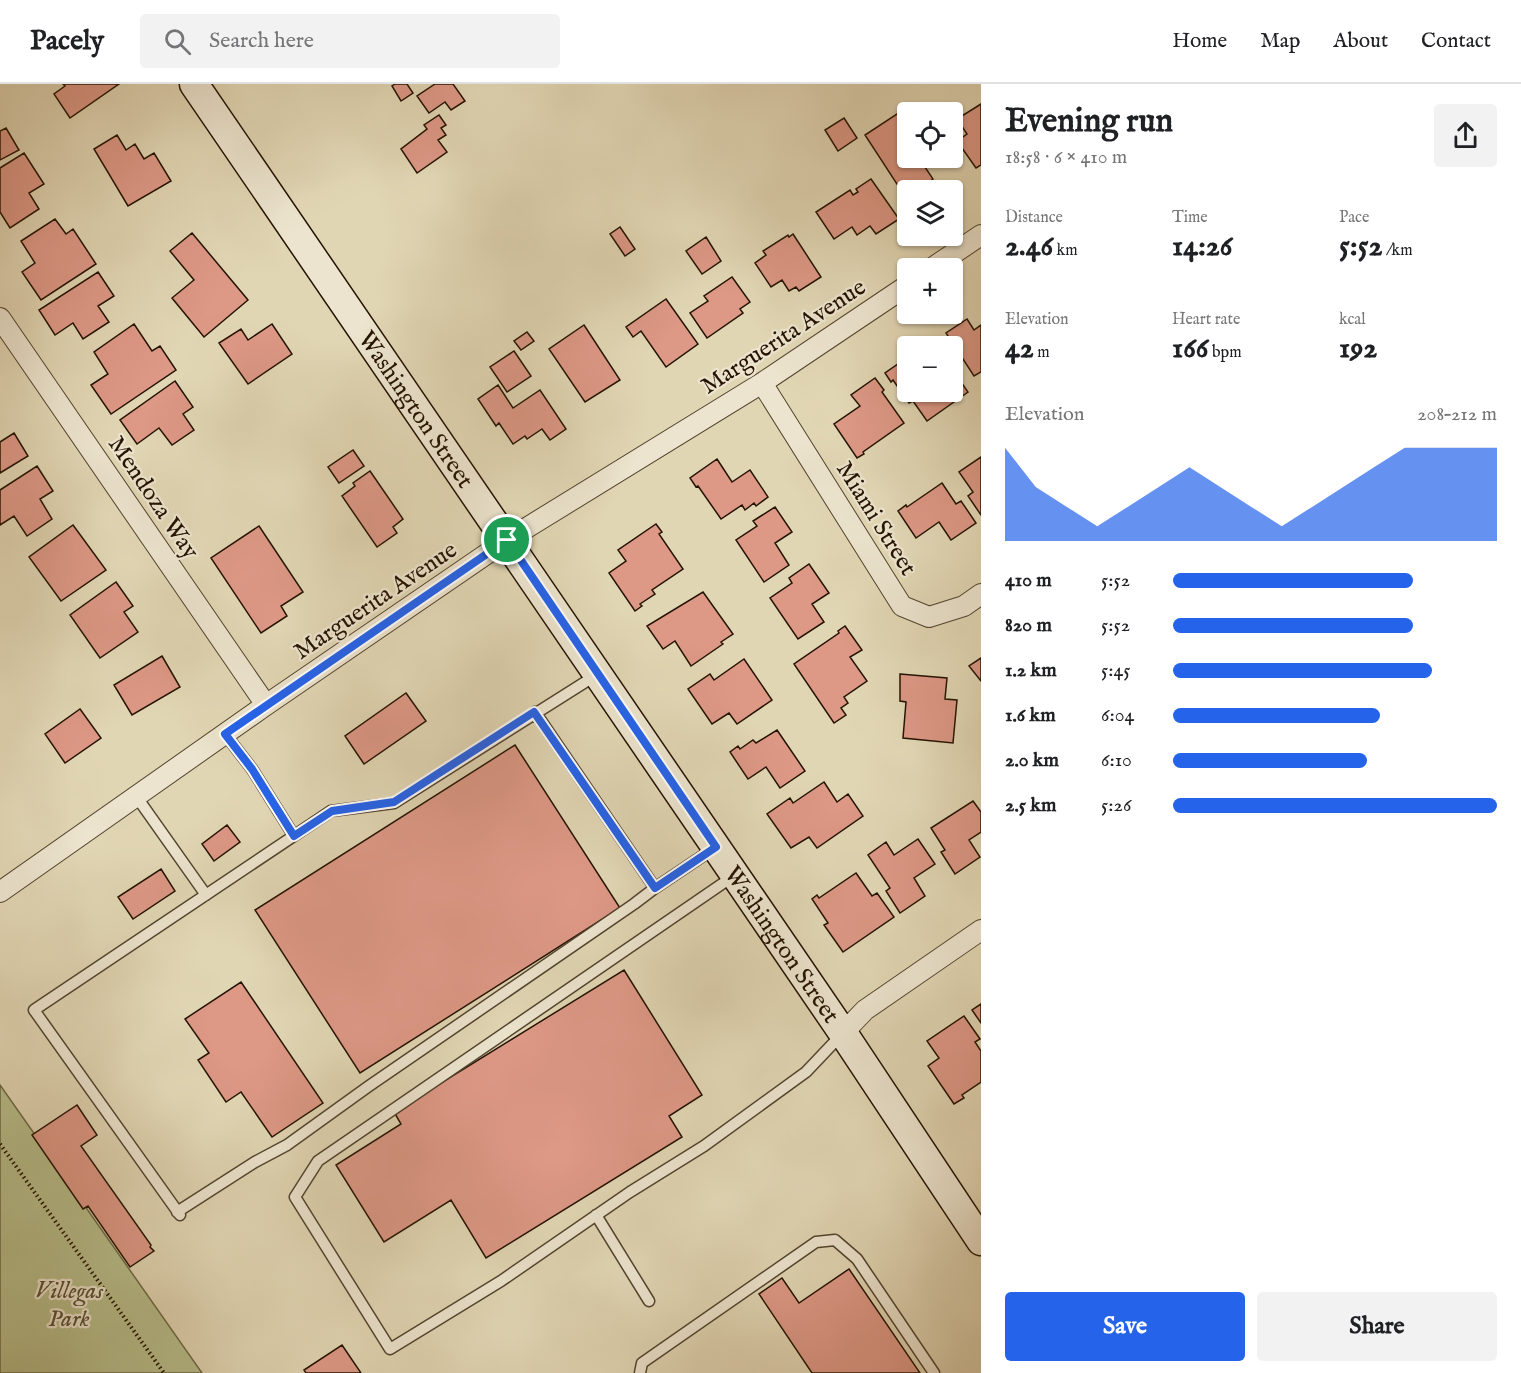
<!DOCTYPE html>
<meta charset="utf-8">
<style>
body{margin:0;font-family:"IM FELL English",serif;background:#f2f2f2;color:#202124;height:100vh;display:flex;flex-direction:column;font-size:22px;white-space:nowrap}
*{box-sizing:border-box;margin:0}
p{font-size:20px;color:#757577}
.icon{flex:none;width:33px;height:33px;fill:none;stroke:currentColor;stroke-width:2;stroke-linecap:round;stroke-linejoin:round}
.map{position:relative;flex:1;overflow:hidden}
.details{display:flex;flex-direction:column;background:#fff;width:540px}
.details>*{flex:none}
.controls{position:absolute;left:897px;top:18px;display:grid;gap:12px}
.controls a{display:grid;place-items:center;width:66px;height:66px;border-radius:6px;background:#fff;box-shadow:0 2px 4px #0004;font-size:30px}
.pin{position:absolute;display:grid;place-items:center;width:51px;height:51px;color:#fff;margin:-26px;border:3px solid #fff;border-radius:50%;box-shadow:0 2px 6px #0007}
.round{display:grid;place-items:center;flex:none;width:63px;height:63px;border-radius:6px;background:#f2f2f2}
.head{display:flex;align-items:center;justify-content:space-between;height:102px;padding:0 24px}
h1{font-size:33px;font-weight:700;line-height:45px}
.figures{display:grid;grid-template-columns:repeat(3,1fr);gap:9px;height:102px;padding:6px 24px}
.figures div{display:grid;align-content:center}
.figures b{font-size:30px;font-weight:700}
.figures small{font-size:16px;font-weight:400}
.figures p{font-size:16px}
.chart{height:168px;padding:12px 24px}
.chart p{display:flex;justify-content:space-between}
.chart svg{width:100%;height:108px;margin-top:6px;fill:#2563eb;opacity:.7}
.action{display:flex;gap:12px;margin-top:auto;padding:12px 24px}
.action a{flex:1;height:69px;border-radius:6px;background:#2563eb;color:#fff;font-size:24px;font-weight:700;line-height:69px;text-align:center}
.action a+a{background:#f2f2f2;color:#202124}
ul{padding:0 24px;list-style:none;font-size:20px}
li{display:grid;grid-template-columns:96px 72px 1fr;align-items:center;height:45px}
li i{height:15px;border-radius:8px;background:#2563eb}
header{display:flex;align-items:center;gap:36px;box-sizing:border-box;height:84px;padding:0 30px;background:#fff;border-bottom:2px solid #e0e0e0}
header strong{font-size:28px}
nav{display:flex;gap:33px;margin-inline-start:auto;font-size:21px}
.search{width:420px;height:54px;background:#f2f2f2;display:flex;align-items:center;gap:15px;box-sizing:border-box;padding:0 21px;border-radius:6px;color:#757577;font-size:22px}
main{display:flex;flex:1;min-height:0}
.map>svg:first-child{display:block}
.green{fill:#b6bd8a;stroke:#6d6846;stroke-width:1.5}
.building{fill:#dd9886;stroke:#241301;stroke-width:1.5}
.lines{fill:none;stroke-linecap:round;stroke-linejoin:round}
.lane-casing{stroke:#53442e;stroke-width:13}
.street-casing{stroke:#53442e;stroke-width:22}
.secondary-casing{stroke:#241301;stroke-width:31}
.path{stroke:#241301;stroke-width:4;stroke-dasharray:1.5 3;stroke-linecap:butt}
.lane{stroke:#ece4ce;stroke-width:10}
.street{stroke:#ece4ce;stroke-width:20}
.secondary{stroke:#ece4ce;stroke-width:28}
.route-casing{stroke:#fff;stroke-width:12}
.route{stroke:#2563eb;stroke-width:8}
.labels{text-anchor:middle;stroke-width:4.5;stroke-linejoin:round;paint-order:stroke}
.street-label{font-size:24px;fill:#241301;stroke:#ece4ce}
.park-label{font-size:24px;font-style:italic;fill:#574e31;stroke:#ece4ce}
</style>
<header>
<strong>Pacely</strong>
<div class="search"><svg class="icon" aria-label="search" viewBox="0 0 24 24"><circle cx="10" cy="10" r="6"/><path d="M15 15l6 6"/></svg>Search here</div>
<nav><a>Home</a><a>Map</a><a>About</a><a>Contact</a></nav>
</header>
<main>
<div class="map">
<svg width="981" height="1289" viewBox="0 0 981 1289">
<rect width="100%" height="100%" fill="#e1d6b4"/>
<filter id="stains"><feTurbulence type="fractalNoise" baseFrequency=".00333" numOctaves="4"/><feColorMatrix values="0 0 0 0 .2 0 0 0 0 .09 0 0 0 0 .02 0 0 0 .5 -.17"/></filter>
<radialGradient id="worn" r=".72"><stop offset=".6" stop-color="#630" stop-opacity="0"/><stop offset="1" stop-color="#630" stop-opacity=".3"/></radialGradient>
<path class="green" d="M0,1001l202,288h-202z"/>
<path class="building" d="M63,0h56l-49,34 -16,-24 11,-8z
M395,0h12l6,9 -12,8 -9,-15z
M435,0h18l12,17 -14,9 -6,-8 -16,11 -12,-17z
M981,20v61l-5,3 -19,-27 10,-7 -10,-15z
M906,24l2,4v46h11l14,21 -5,4 5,7h-25l-2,8 -41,-63z
M439,31l7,10 -5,3 5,7 -8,5 9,12 -30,21 -16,-24 26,-20 -3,-4z
M844,34l13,20 -19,13 -13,-21z
M6,44l13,22 -19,10v-29z
M117,51l9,15 9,-6 9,15 10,-6 17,28 -43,25 -34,-57z
M24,69l20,31 -15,9 10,16 -29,19 -10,-16v-44z
M871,95l28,40 -23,15 -6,-8 -13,9 -5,-8 -18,12 -18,-27 34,-22 3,5 5,-3 -2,-3z
M55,135l11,15 7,-5 23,35 -55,36 -19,-28 13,-9 -14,-22z
M620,143l15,22 -10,7 -15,-22z
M192,149l56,67 -44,37 -32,-39 22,-18 -24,-29z
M793,150l28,43 -22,14 -3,-4 -7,4 -7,-11 -11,7 -16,-24 11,-8 -3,-4 25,-16 1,2z
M706,153l15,24 -19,13 -16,-23z
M98,188l16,24 -16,10 11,16 -26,17 -10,-16 -18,12 -16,-25z
M732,193l18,25 -10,7 3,4 -36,25 -17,-25 18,-12 -4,-5z
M666,215l32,45 -32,23 -25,-36 -8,6 -7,-10z
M967,235l7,11 7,-5v47l-7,4 -28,-43z
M134,240l18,27 8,-5 16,24 -65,44 -20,-29 17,-11 -14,-22z
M272,240l20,30 -44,30 -29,-41 22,-14 7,11z
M584,241l36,55 -35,22 -36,-53z
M527,248l7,9 -13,9 -7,-9z
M514,267l17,25 -24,16 -17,-25z
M908,273v35h44v-23l16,23 -41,29 -14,-20 -4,2 -16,-23 -2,2 -6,-9z
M875,294l9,12 -2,2 22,31 -41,29 1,2 -7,4 -23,-34 26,-18 -9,-11z
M175,297l18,26 -10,7 11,16 -22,15 -13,-17 -22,16 -17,-24z
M498,301l15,23 27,-18 26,39 -16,11 -8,-11 -15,10 -2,-3 -12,8 -14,-21 -3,3 -18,-27z
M14,349l14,23 -28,17v-31z
M353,366l11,16 -25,17 -11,-16z
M981,373v58l-13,-19 5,-4 -14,-20z
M717,375l15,23 18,-12 18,27 -12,9 -2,-3 -9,7 -3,-5 -21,14 -23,-33 -2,1 -6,-9z
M37,382l16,25 -13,8 12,20 -25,17 -13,-20 -14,9v-35z
M370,387l33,48 -10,8 4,6 -20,14 -35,-51 13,-10 -2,-3z
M942,399l14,21 5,-3 15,22 -25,17 -12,-18 -23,16 -18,-27 8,-6 1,2z
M775,423l17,25 -17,11 14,22 -25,17 -28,-42 21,-14 -4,-5z
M656,440l6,8 -3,2 24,35 -31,21 3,4 -15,10 2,2 -7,5 -26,-38 17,-12 -8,-11z
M73,441l33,45 -45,31 -32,-44z
M259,442l44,66 -22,14 6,10 -26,17 -50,-75z
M809,480l20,29 -17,11 12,18 -26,17 -28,-41 22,-15 -3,-5z
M116,498l17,24 -9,6 14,20 -38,26 -30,-43z
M703,508l30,42 -12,8 2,2 -32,22 -16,-25 -12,8 -16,-23z
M845,542l17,24 -12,7 17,24 -23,16 4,6 -7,5 5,7 -12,8 -40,-59 45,-31 -1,-2z
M162,572l18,31 -48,28 -18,-30z
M981,574v23l-12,-15z
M744,575l28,41 -35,24 -8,-11 -17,11 -24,-35 22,-15 4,6z
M900,590l47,4 -2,21 12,1 -4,43 -50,-5 3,-36 -6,-1z
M406,609l20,28 -62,43 -19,-28z
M80,625l21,29 -36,25 -20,-29z
M777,646l28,41 -25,17 -14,-21 -18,12 -18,-27 8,-6 2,3 13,-9 3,3z
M515,661l105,163 -260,165 -105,-163z
M824,698l13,20 11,-8 15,22 -46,32 -8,-11 -18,11 -24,-34 23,-16 3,5z
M973,717l8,11v20l-12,8 11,17 -25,17 -14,-22 4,-2 -14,-22z
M227,741l13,17 -26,19 -12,-17z
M918,755l17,25 -21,14 11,18 -25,17 -14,-22 4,-3 -22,-33 18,-13 8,13z
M161,785l14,22 -42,28 -15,-22z
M856,789l16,23 5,-3 17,24 -51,35 -19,-27 4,-2 -16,-24 5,-4 2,3z
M624,886l78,125 -33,21 13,21 -196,121 -35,-58 -67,42 -48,-77 65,-41 -7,-12z
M241,898l82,121 -51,34 -31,-45 -15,10 -28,-42 11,-7 -24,-34z
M981,920v19l-9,-13z
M964,932l16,23 -5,3 6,9v31l-19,13 2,3 -10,6 -26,-38 11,-8 -12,-17z
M77,1021l20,30 -16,11 70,99 -1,2 4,4 -24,16 -42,-61 -5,3 -51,-74z
M849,1185l71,104h-108l-53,-79 23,-16 17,25z
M342,1261l19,28h-55l-2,-3z"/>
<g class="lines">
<g class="lane-casing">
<path id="lane" d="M535,628l120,176
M225,650l27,35 42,67
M136,712l70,99
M735,791l-417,286 -23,36 95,152 111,-68 129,-89 74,-46 102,-74 37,-39
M177,1128l78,-50 32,-17 82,-59 265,-182 21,-16 61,-41
M180,1131l-146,-205 297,-199 63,-8 204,-129
M596,1131l53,86
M640,1289l2,-10 174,-121 19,-2 22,19 77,114"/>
</g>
<g class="street-casing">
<path id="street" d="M932,184l49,-33
M0,234l266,387
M762,299l140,223 27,11 35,-11 17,-12
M0,808l266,-187 241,-165 255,-157 146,-98
M843,949l22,-23 116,-80"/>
</g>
<g class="secondary-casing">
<g id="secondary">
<path id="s1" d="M194,0l649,949 138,208"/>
</g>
</g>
<path class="path" d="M0,1060l164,229"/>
<use href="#lane" class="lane"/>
<use href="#street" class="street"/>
<use href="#secondary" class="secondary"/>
</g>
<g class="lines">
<g class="route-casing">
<path id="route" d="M507,456l209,307 -61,41 -121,-176 -140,90 -62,9 -38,25 -42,-67 -27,-35z"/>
</g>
<use href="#route" class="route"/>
</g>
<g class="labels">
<g class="street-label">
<text transform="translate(783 252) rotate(-33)" y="8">Marguerita Avenue</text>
<text dy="8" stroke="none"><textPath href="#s1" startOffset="394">Washington Street</textPath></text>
<text transform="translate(154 413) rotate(56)" y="8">Mendoza Way</text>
<text transform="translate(877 434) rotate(58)" y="8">Miami Street</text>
<text transform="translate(375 516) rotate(-34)" y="8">Marguerita Avenue</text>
<text dy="8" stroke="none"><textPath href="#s1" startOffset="1042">Washington Street</textPath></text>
</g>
<g class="park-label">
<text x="69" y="1214">Villegas<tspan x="69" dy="28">Park</tspan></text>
</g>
</g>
<rect width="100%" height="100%" filter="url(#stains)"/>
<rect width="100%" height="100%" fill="url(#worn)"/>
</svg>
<div class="controls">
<a><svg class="icon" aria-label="locate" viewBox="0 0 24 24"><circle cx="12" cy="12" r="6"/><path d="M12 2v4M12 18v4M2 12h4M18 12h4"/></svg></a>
<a><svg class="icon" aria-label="layers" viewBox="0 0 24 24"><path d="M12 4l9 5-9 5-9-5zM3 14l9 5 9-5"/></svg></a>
<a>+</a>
<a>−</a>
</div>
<div class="pin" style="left:507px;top:456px;background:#1e9e55"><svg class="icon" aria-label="arrive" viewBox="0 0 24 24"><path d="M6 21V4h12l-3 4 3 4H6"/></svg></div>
</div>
<section class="details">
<div class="head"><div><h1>Evening run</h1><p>18:58 · 6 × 410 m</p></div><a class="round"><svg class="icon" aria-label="share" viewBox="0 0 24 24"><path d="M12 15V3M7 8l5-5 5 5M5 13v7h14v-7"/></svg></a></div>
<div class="figures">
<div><p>Distance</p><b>2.46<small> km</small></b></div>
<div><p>Time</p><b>14:26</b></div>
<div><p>Pace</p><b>5:52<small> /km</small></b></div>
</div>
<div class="figures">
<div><p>Elevation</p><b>42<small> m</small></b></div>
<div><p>Heart rate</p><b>166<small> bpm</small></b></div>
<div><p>kcal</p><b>192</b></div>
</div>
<div class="chart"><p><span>Elevation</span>208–212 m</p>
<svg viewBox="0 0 160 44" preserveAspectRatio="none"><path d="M0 44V6L10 22L20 30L30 38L40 30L50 22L60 14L70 22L80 30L90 38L100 30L110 22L120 14L130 6L140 6L150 6L160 6V44z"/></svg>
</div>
<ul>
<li><b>410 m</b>5:52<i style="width:74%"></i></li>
<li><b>820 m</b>5:52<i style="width:74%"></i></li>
<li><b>1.2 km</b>5:45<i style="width:80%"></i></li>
<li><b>1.6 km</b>6:04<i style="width:64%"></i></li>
<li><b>2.0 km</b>6:10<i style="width:60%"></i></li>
<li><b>2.5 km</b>5:26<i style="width:100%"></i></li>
</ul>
<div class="action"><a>Save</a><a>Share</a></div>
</section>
</main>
